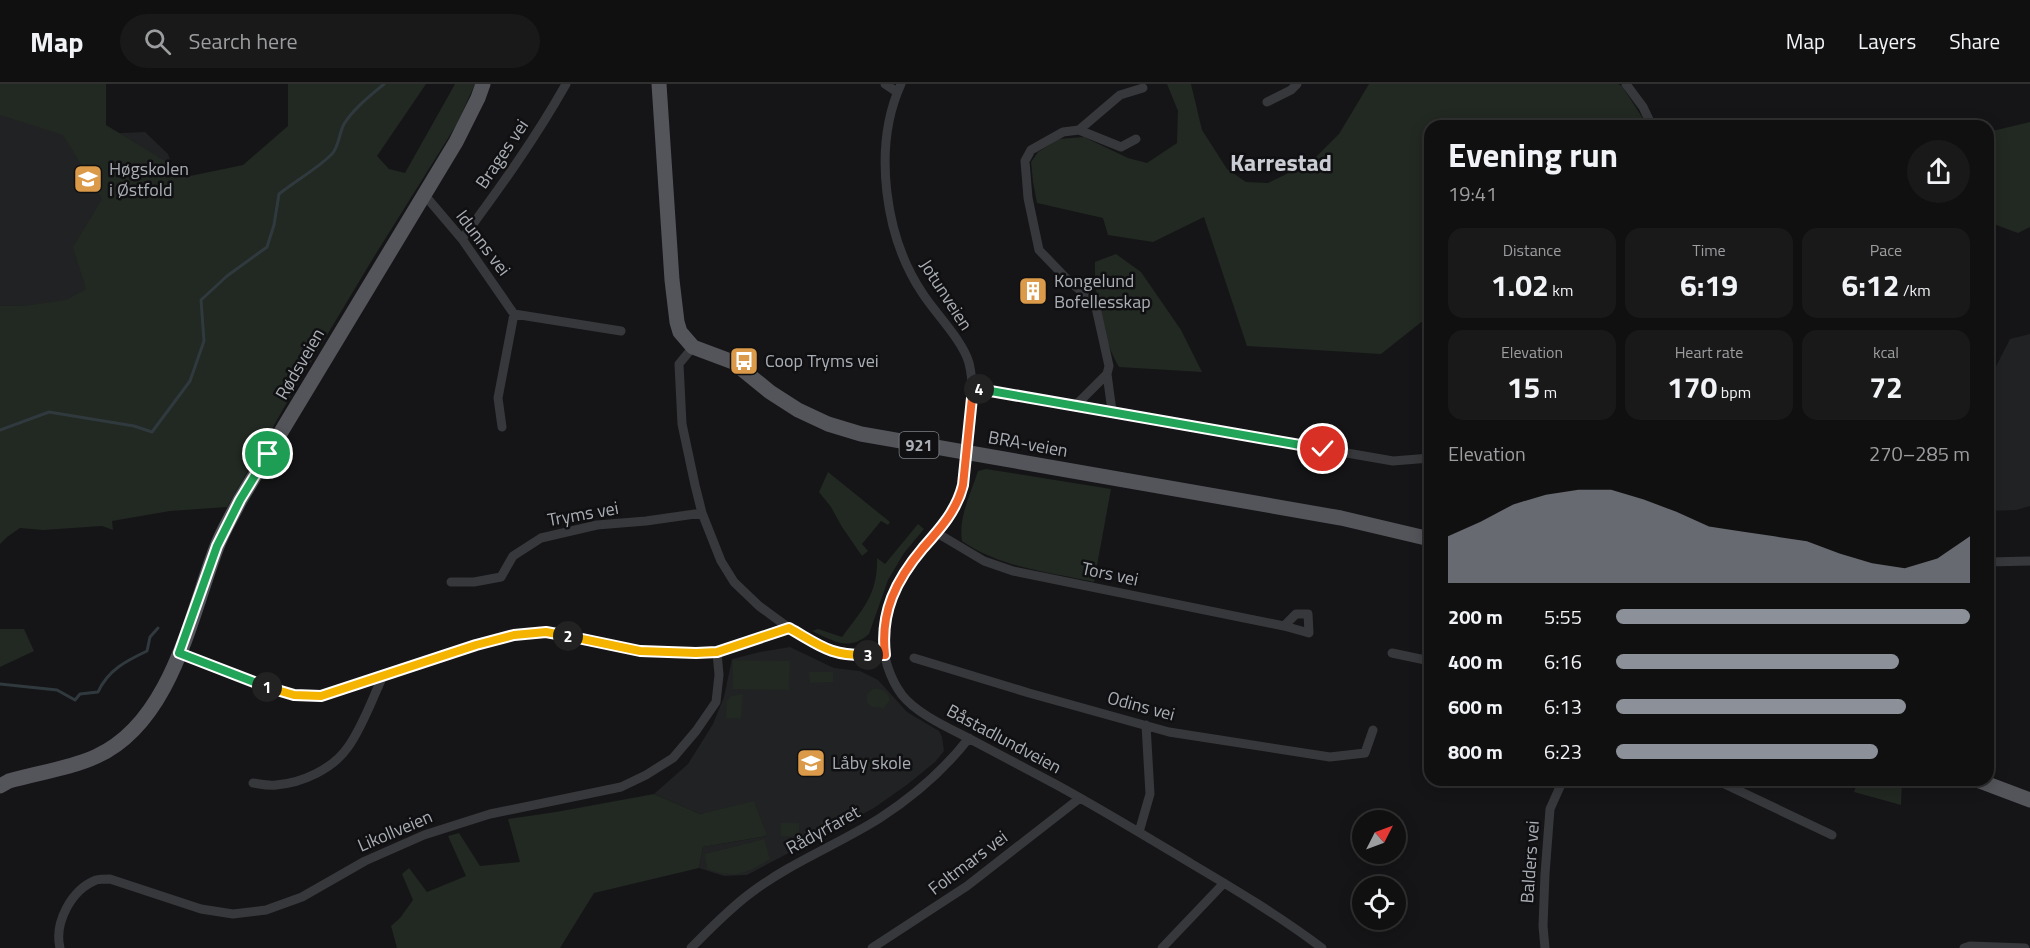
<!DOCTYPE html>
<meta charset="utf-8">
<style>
body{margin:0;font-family:"Titillium Web",sans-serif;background:#19191a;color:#f1f3f6;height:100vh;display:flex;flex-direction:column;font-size:22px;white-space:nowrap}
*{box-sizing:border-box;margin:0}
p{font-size:20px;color:#9c9d9f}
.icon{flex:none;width:33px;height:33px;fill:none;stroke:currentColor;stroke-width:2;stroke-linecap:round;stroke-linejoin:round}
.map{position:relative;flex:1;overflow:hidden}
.panel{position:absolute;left:1424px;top:36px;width:570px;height:666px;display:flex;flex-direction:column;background:#101011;border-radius:18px;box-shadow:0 3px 15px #0003,0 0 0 2px #303031}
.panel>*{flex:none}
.needle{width:39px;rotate:48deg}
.tools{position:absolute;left:1352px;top:726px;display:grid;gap:12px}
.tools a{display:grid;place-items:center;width:54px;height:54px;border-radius:50%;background:#101011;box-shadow:0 3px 15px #0003,0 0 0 2px #303031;font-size:30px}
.pin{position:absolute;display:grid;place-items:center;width:51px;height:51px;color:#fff;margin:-26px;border:3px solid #fff;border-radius:50%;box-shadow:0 2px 6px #0007}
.km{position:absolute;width:30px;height:30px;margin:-15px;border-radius:50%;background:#222;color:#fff;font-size:16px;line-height:30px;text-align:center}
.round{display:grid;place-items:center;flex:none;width:63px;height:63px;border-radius:32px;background:#19191a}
.headline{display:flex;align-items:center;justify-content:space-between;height:102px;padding:0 24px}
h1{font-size:33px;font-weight:700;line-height:45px}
.figures{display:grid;grid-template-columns:repeat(3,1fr);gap:9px;height:102px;padding:6px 24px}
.figures div{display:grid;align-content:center;border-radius:15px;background:#19191a;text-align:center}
.figures b{font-size:30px;font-weight:700}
.figures small{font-size:16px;font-weight:400}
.figures p{font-size:16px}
.chart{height:168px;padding:12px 24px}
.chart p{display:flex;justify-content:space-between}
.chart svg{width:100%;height:108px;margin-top:6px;fill:#8c9099;opacity:.7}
ul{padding:0 24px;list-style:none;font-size:20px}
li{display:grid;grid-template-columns:96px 72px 1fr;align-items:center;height:45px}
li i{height:15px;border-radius:8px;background:#8c9099}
header{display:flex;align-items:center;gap:36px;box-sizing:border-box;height:84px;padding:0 30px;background:#101011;border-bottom:2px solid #303031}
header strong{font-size:28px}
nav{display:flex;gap:33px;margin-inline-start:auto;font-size:21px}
.search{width:420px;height:54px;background:#19191a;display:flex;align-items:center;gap:15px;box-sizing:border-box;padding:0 21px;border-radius:33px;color:#9c9d9f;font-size:22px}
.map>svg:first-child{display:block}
.built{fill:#212223}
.green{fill:#222822}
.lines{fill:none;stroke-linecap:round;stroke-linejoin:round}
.stream{stroke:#30393e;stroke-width:3}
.minor{stroke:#37383b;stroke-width:9}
.primary{stroke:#53555a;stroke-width:15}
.split-1-casing{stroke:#fff;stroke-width:12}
.split-2-casing{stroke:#fff;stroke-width:12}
.split-3-casing{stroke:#fff;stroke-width:12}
.split-4-casing{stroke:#fff;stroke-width:12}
.split-5-casing{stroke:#fff;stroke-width:12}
.split-1{stroke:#22a559;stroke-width:8}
.split-2{stroke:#f5b400;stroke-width:8}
.split-3{stroke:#f5b400;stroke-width:8}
.split-4{stroke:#f0652b;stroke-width:8}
.split-5{stroke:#22a559;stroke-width:8}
.labels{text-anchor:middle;stroke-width:5;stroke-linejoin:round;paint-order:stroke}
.shield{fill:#101012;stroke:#7b7f84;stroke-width:1.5}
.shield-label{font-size:16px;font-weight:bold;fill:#a9aeb5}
.street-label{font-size:18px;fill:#a9aeb5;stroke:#101012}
.poi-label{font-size:18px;fill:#a9aeb5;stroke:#101012;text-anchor:start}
.district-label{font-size:24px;font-weight:bold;fill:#c9ccd2;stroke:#101012}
</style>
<header>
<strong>Map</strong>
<div class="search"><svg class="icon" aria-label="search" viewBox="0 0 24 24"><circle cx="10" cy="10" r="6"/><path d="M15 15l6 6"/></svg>Search here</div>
<nav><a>Map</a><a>Layers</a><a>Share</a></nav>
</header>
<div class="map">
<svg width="2030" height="864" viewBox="0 0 2030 864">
<rect width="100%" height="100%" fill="#151517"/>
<path class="built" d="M0,0l98,50 47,-2 23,22 17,51 -87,99 -98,2z
M2030,250v172l-14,4 -28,1v-129l22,-43z
M790,563l44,21 26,3 18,9 29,32 32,19 3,6 2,14 -9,11 -27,22 -34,24 -127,67 -23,1 -25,-8 4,-21 64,-11 -46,-26 -21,4 -46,-20 34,-30 25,-40 11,-27 8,-38 28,-7z"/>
<path class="green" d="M0,0h106v41l84,51 53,-11 45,-39v-42h138l-49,72 12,13 16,4 50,-89h20l-18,40 -85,136 -79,132 -66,115 -57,4 -58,10 1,9 -11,-4 -59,4 -23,-2 -13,9 -7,7v-238l31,-1 35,-5 20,-11 -13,-42 29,-48 -39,-64 -63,-20z
M1167,0h24l11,46 25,39 19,13 22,1 43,-21 28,-28 30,-50h249l4,2 20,31v9h-212l-1,190 -48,38 -134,-8 -43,-129 -51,25 -45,-7 -5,-17 -66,-15 -4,-21 -2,-20 7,-10 21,-13 25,-2 44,21 19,5 30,-20 1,-32z
M2030,38v105l-12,6 -30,-11v-90z
M1116,170l25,18 40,58 21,42 -83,-5c-17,-29 -25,-71 -24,-105z
M986,385l125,20 -17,93c-45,-10 -93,-14 -132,-41 -4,-23 9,-48 16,-70z
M828,388l62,50 -2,3 -7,-4 -19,23 6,7 -6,5 -20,-29 -11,-20 -12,-15z
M918,440l6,5 -20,24 -16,27 -19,54c-21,18 -35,7 -57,-3l6,-2 24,8c21,-28 36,-43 35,-79l8,6z
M0,545h24l10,22 -34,16z
M733,576l57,1 -1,29 -56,-1z
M809,588h24v10l-23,1z
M874,604c9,2 13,2 16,12l-6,8 -12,-1 -5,-4v-9z
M743,610l-2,25 -15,-1 1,-17 4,-5z
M1858,696h44l-1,25 -47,-13z
M654,710l46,20 54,-13 13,35 -64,11 -4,21 -105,25 -34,55h-163l-6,-22 9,-8 13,-18 -11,-26 7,-6 18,24 39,-16 -18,-40 11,-3 21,33 40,-4 -12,-43 48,-7z
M781,739h18v13h-18z
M764,755l6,20c-25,15 -34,20 -63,10l-2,-15z"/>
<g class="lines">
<path class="stream" d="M0,346l49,-18 85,14 18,6 38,-51 14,-40 -3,-41 26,-24 40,-29 7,-22 5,-31c17,-14 37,-24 53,-40 7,-7 7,-21 12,-30 10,-16 26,-28 40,-40
M0,600l57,6 18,10 5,-6 18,-2c10,-22 28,-31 49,-41l3,-14 8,-9"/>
<path class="minor" d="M885,0l12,8
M901,0c-29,64 -16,154 22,210 13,20 40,47 46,69 9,36 -2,85 -6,122 -15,57 -78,83 -80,150 -1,20 7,44 19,60 15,19 47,33 68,44 28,15 57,30 85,45 46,25 92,53 137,80 44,26 89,53 130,84
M1626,0l17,23 9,19
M1267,18l24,-12 6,-6
M1079,46l42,17 15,-8
M423,112l5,3 34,40 52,75 107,17
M462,155c37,-50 73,-100 104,-155
M693,263l-14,17 3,60 13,61 7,28 19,48 13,21 25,24 30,22 40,23 26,5 30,-1
M1107,290l5,37
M973,304l420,73 37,-3
M1076,321l31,-31 2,-8 -14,-63 -29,-25 -27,-28 -11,-52 -3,-37 6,-11 32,-18 16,-2 41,-35 23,-7
M502,343l-4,-29 16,-84
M937,449l47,28 29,10 271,55
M1988,478l42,-1
M451,498h23l27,-5 12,-21 28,-18 56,-13 49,-4 56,-8
M1296,530h12l1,19 -25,-7z
M179,569l96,36 19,6 27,1 155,-51 38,-10 32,-3 94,19 39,2 38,-1 72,-24
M1392,569l38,8
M914,574l115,35 140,39 161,25 35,-4 8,-23
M1716,696l116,55
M253,699c7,1 15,3 23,2 26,-2 57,-16 72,-38 15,-21 24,-48 35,-71
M1139,748l11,-38 -4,-69
M60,864c-6,-25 11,-58 36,-68 4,-1 10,-1 14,-1l91,30 32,5 33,-4 36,-13 63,-36 59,-26 66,-21 131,-27 25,-12 27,-17 23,-27 20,-29 3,-27 -2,-23
M691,864c20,-20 39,-40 61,-56 40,-30 87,-48 128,-74 34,-22 64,-48 89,-80
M872,864l95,-62 113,-88
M1162,864l62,-65
M1545,864l-2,-22 2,-52 5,-65 13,-29
M1964,864l6,-2 55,2"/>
<path class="primary" d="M659,0l13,196 5,42 3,10 13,15 40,15 37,30 28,18 30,14 33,10 480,84 89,21
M1977,696l53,20
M0,702l9,-5c28,-8 63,-13 88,-25 74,-34 93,-138 119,-207 6,-17 16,-33 24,-49l216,-358 22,-44 5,-14"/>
</g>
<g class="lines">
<g class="split-1-casing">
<path id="split-1" d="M267,603l-88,-34 38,-107 23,-46 28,-46"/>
</g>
<g class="split-2-casing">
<path id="split-2" d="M267,603l27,8 27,1 155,-51 38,-10 32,-3 22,4"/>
</g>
<g class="split-3-casing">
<path id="split-3" d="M568,552l72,15 56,2 21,-1 72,-24c32,18 41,28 79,27"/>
</g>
<g class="split-4-casing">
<path id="split-4" d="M868,571h17c-5,-43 11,-75 38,-107 17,-19 34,-38 40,-63l10,-97 6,1"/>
</g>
<g class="split-5-casing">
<path id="split-5" d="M979,305l344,60"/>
</g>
<use href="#split-1" class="split-1"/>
<use href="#split-2" class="split-2"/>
<use href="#split-3" class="split-3"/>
<use href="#split-4" class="split-4"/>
<use href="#split-5" class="split-5"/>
</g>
<defs>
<g id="university-square" transform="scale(1.5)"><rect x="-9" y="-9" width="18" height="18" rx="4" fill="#da9a49" stroke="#101012"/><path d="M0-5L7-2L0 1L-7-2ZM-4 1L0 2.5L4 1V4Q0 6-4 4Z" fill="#fff"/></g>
<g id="building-square" transform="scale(1.5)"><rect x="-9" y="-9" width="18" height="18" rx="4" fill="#da9a49" stroke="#101012"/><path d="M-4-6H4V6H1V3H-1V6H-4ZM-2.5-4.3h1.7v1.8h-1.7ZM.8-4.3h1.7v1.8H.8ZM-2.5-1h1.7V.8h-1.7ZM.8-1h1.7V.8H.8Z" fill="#fff"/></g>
<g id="bus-square" transform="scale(1.5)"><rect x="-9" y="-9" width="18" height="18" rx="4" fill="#da9a49" stroke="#101012"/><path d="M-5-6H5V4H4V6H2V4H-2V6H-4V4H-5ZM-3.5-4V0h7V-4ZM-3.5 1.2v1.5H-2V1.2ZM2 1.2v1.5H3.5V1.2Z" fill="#fff"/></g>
<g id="school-square" transform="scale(1.5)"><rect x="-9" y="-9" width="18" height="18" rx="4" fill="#da9a49" stroke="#101012"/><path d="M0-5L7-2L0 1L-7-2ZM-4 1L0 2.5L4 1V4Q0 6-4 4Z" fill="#fff"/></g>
</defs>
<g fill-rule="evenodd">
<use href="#university-square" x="88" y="95"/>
<use href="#building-square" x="1033" y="207"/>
<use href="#bus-square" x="744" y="277"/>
<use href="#school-square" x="811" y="679"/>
</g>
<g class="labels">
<rect class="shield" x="899.5" y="348" width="39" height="26" rx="4.5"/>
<g class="shield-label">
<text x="919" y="367">921</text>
</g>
<g class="street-label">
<text transform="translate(502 70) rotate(-56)" y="6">Brages vei</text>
<text transform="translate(483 159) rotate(53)" y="6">Idunns vei</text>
<text transform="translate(946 211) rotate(57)" y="6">Jotunveien</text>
<text transform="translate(300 280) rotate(-60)" y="6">Rødsveien</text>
<text transform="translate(1028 360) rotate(10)" y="6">BRA-veien</text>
<text transform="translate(583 430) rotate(-10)" y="6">Tryms vei</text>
<text transform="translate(1110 490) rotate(12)" y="6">Tors vei</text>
<text transform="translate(1141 622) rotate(15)" y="6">Odins vei</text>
<text transform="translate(1004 655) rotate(28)" y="6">Båstadlundveien</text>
<text transform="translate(823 746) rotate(-29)" y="6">Rådyrfaret</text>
<text transform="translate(395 747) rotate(-23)" y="6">Likollveien</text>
<text transform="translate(1530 778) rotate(-86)" y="6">Balders vei</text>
<text transform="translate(968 779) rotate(-37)" y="6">Foltmars vei</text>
</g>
<g class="poi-label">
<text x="109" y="91">Høgskolen<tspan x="109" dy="21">i Østfold</tspan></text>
<text x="1054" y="203">Kongelund<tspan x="1054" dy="21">Bofellesskap</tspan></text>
<text x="765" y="283">Coop Tryms vei</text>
<text x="832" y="685">Låby skole</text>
</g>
<g class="district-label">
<text x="1281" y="87">Karrestad</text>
</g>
</g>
</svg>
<div class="tools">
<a><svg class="needle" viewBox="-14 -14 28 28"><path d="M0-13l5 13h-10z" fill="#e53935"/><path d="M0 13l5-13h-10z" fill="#9c9d9f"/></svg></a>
<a><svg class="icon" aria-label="locate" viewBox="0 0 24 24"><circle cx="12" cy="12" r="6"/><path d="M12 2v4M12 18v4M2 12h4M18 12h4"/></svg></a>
</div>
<div class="pin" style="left:268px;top:370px;background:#1e9e55"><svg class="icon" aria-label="arrive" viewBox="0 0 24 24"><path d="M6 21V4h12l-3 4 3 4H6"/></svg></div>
<div class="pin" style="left:1323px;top:365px;background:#d93025"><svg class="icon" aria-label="check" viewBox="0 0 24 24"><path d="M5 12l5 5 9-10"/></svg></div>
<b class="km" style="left:267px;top:603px">1</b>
<b class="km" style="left:568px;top:552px">2</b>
<b class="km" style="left:868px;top:571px">3</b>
<b class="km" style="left:979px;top:305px">4</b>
<section class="panel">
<div class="headline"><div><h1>Evening run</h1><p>19:41</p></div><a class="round"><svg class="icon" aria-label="share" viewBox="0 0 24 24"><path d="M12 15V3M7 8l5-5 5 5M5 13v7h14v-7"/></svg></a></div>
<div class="figures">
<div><p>Distance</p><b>1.02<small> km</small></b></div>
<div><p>Time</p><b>6:19</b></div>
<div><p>Pace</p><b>6:12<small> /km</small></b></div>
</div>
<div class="figures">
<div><p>Elevation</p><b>15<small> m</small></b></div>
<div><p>Heart rate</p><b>170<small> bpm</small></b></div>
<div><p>kcal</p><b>72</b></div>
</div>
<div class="chart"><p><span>Elevation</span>270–285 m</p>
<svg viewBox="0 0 160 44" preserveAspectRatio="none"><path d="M0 44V25L10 19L20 12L30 8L40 6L50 6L60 10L70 15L80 21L90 23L100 25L110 27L120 32L130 36L140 38L150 34L160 25V44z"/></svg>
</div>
<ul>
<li><b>200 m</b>5:55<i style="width:100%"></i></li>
<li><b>400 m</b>6:16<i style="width:80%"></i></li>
<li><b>600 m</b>6:13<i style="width:82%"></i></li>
<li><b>800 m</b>6:23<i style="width:74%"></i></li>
</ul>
</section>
</div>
